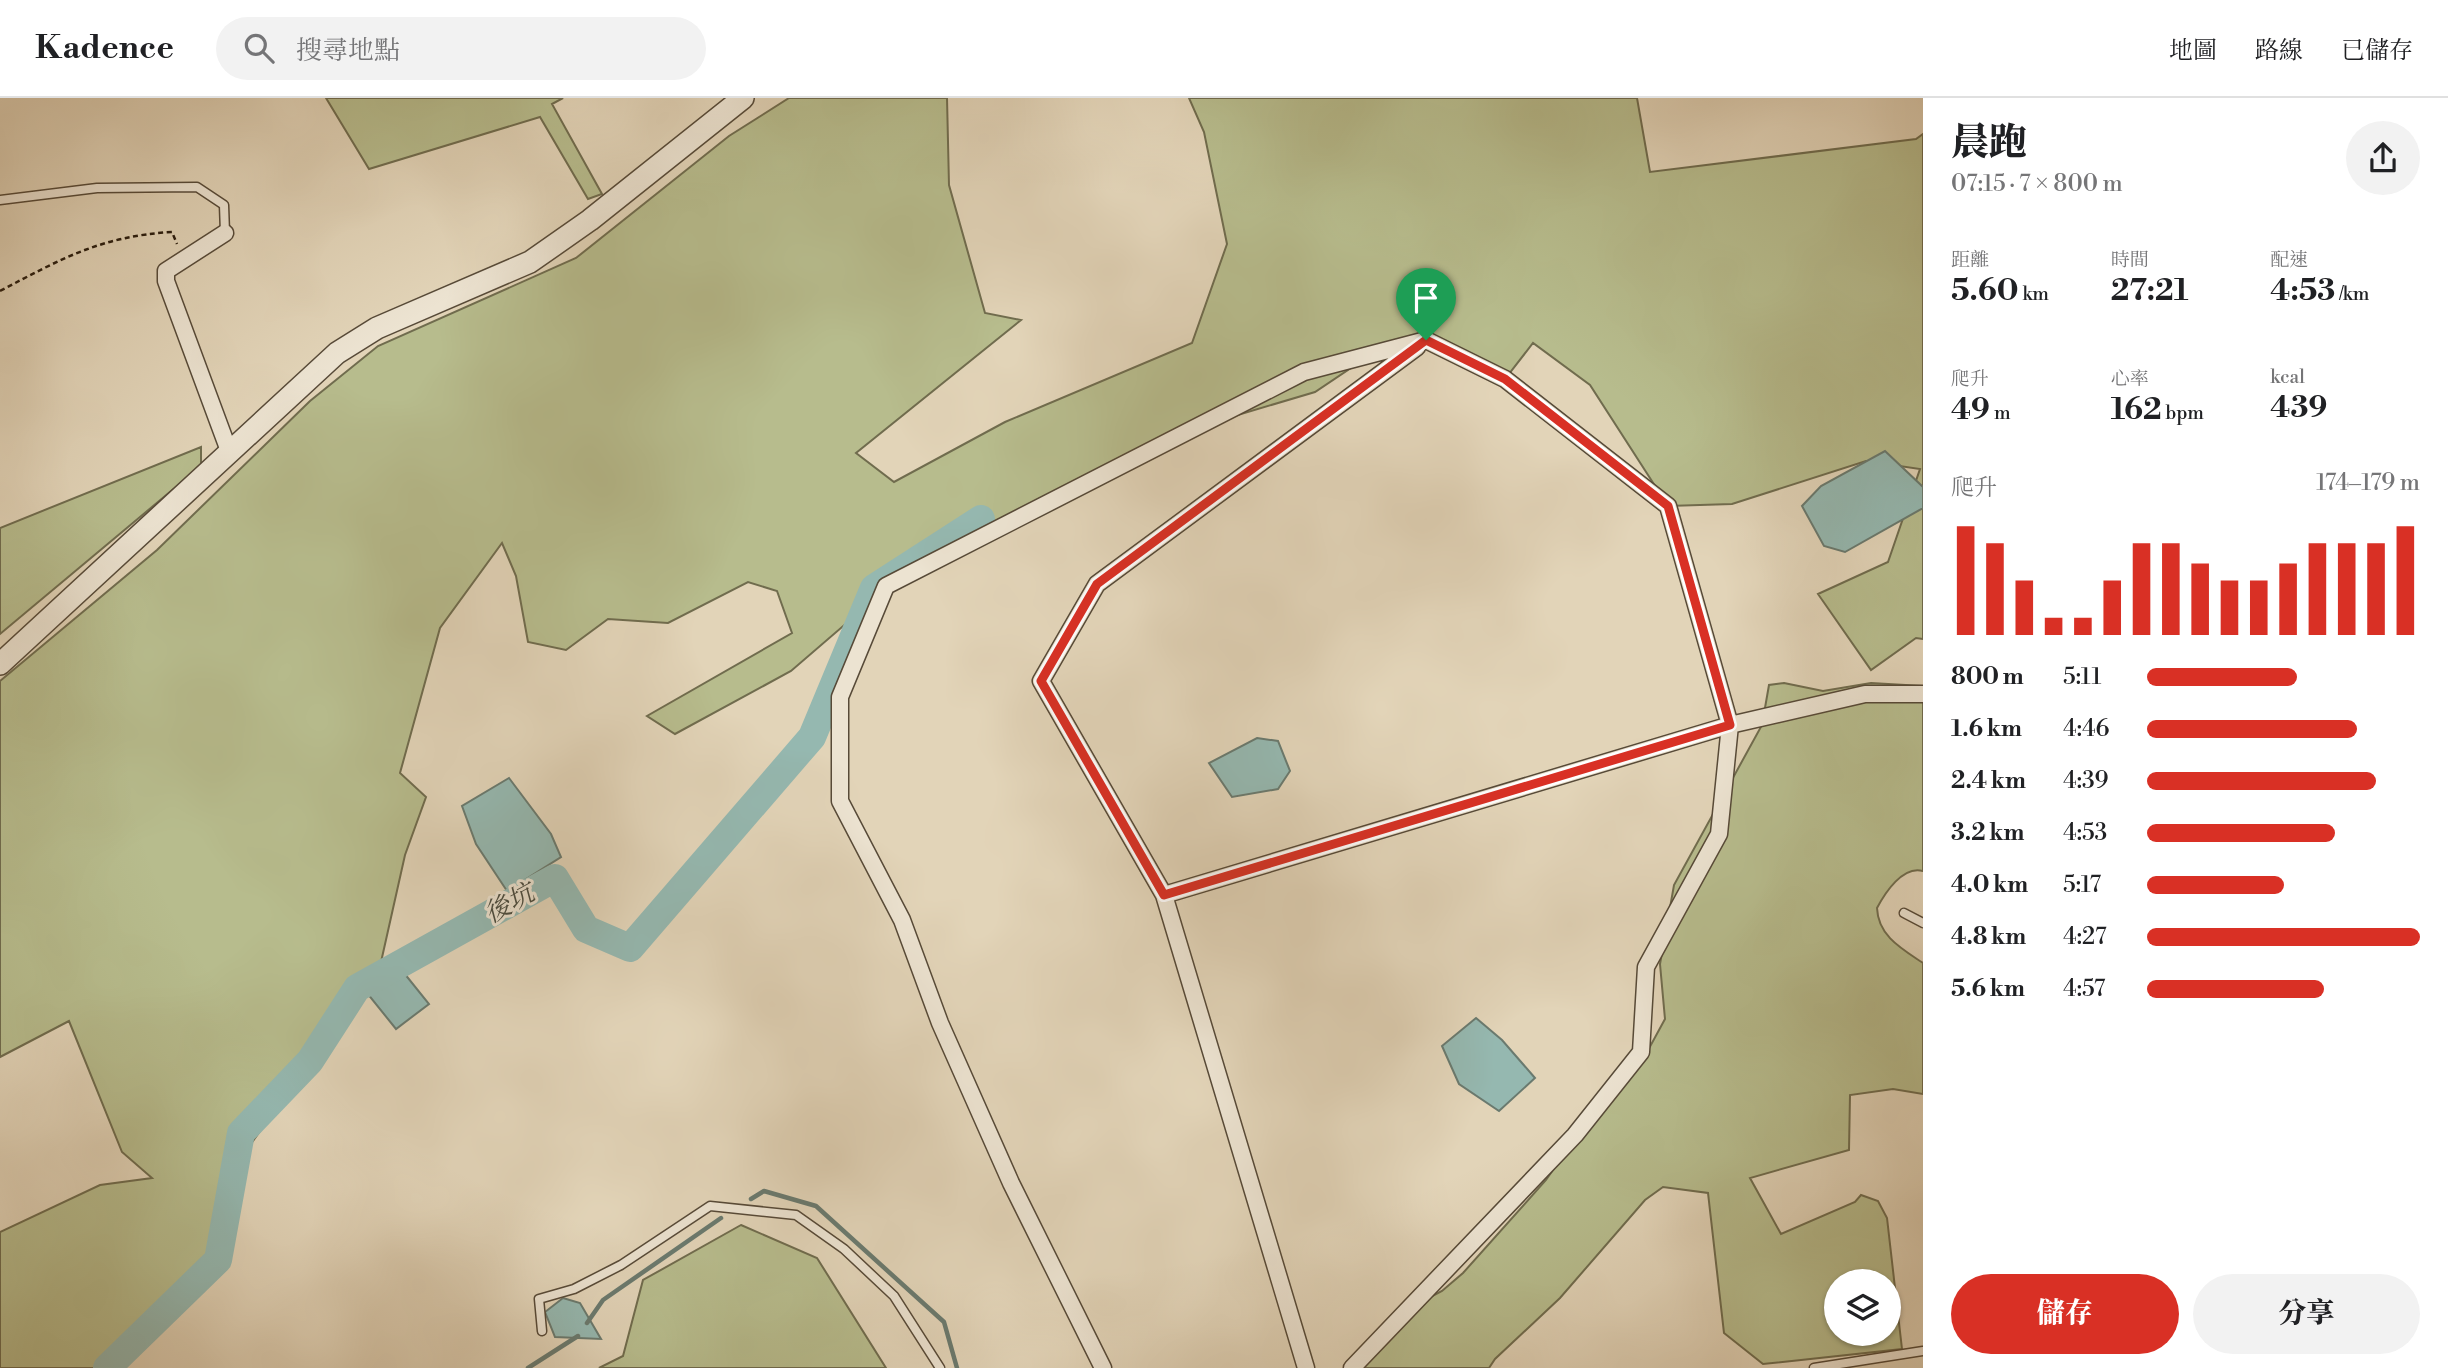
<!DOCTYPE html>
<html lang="zh-TW">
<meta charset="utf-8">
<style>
body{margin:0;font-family:"Libre Bodoni","Noto Serif TC",serif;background:#f2f2f2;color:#202124;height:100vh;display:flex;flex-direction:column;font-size:26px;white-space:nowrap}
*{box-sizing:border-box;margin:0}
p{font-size:23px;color:#757577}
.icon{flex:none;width:38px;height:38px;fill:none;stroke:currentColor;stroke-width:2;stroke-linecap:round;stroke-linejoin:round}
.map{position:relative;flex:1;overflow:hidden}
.details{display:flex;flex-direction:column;background:#fff;width:525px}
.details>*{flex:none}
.fabs{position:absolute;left:1824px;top:1171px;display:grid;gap:14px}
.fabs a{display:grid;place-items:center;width:77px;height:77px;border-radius:50%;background:#fff;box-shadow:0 2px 5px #0004;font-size:35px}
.pin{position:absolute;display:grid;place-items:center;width:60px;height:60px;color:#fff;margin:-72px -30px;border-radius:50% 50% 50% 0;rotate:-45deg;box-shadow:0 0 7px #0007}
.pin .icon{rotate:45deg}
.round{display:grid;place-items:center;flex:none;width:74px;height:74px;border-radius:37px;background:#f2f2f2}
.overview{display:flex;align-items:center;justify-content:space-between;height:119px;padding:0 28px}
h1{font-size:38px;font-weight:800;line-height:52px}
.stats{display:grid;grid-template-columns:repeat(3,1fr);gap:10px;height:119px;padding:7px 28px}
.stats div{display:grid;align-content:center}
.stats b{font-size:30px;font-weight:800}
.stats small{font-size:19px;font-weight:400}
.stats p{font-size:19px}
.chart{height:196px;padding:14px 28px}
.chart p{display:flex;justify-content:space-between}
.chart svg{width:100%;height:126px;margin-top:7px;stroke:#d93025;stroke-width:6}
.primary-button{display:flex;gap:14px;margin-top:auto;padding:14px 28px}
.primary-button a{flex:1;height:80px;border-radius:42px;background:#d93025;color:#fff;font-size:28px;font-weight:800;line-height:80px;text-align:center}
.primary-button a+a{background:#f2f2f2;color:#202124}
ul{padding:0 28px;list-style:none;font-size:23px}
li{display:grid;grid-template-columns:112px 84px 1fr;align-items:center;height:52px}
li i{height:18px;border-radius:9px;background:#d93025}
header{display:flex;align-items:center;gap:42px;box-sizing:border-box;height:98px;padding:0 35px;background:#fff;border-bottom:2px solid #e0e0e0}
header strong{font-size:33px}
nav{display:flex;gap:38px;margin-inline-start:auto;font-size:24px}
.search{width:490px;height:63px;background:#f2f2f2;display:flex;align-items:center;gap:18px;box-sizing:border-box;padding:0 24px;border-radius:38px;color:#757577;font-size:26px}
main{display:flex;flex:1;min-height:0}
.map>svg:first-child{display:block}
.green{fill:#b7bc8d;stroke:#706c4e;stroke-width:2;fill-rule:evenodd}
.water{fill:#95b8b0;stroke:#6a7a6f;stroke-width:2}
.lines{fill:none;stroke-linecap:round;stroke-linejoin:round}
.stream{stroke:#6a7a6f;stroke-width:4.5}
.river{stroke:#95b8b0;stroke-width:28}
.service-casing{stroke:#574a38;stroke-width:11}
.minor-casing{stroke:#574a38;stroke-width:19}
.tertiary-casing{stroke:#574a38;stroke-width:24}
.path{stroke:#291c0e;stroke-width:2.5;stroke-dasharray:5 3.5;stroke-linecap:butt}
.service{stroke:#ece3d1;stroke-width:8}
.minor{stroke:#ece3d1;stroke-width:16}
.tertiary{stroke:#ece3d1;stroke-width:21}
.route-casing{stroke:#fff;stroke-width:14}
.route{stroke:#d93025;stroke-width:9}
.labels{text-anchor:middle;stroke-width:6;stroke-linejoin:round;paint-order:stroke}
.water-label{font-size:26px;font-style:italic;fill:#494b3f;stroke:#ece3d1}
</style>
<header>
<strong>Kadence</strong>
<div class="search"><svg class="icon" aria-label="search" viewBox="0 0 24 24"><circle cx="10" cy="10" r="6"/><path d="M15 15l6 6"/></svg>搜尋地點</div>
<nav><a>地圖</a><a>路線</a><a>已儲存</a></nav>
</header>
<main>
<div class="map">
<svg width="1923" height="1270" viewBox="0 0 1923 1270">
<rect width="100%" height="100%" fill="#e2d4b8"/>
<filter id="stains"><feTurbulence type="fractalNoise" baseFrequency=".00286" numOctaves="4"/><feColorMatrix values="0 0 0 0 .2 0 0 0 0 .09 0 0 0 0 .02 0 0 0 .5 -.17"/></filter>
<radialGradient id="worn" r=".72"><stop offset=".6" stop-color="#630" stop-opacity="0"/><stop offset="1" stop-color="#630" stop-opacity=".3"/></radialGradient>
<path class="green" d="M326,0h237l-11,6 50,90 -14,5 -48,-82 -171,52z
M789,0h158l2,87 36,128 36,7 -165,133 38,29 111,-60 187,-79 35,-99 -23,-112 -15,-34h448l13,74 266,-33 7,-5v505l-7,-1 -45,32 -53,-76 70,-32 32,-93 -54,-8 -134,43 -64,2 -78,-121 -57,-42 -28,36 -79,-39 -69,24 -42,28 -104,31 -290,136 -130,112 -116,63 -28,-18 145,-83 -15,-42 -29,-9 -80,41 -60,-4 -42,31 -38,-8 -12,-66 -14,-33 -62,85 -40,145 26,24 -21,58 -24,107 -156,218 1,60 -105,113 -21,15h-100v-136l100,-47 52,-7 -30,-26 -53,-131 -69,36v-376l157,-131 153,-149 68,-55 198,-88 153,-122z
M201,349v19l-201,168v-106z
M1784,585l39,8 48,-8 52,3v185c-20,-6 -38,22 -46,37 1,28 25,41 46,55v131l-30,-5 -43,6 -1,55 -99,28 31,56 74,-32 6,-7 17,6 9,17 15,131 -139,15 -39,-31 -16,-140 -45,-6 -18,13 -85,98 -65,61 -6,9h-142l61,-59 34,-18 21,-18 83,-93 38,-54 62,-72 19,-35 -5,-55 14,-79 88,-160 7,-40zM1836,1183h52v53h-52z
M741,1127l76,33 69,110h-287l24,-12 20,-76z"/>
<path class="water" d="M1885,353l38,36v21l-78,44 -21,-6 -22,-40 19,-20z
M1257,640l21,3 12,30 -12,18 -46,8 -23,-34z
M509,680l42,56 10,23 -54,34 -31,-47 -14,-38z
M400,870l29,36 -33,25 -33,-41z
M1476,920l26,22 33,38 -36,33 -40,-27 -17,-38z
M563,1200l17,5 21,36 -46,-2 -10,-25z"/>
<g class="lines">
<path class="stream" d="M751,1101l13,-8 52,15 128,116 13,46
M587,1225l16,-23 118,-82
M528,1270l50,-32"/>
<path class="river" d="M107,1270l111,-108 23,-127 69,-72 47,-73 198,-110 31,51 44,19 182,-211 62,-149 107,-69"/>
<g class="service-casing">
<path id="service" d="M0,102l97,-12 100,-1 27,18 1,28
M1904,815l19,10
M542,1233l-3,-32 35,-10 47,-24 89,-59 86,9 48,34 50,47 46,72
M1814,1270l109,-17"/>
</g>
<g class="minor-casing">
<path id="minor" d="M225,135l-59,38v10l63,170
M1164,797l566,-170 135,-31h58
M1103,1270l-92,-185 -71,-160 -38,-103 -62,-119v-104l46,-111 418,-214 122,-32 79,39 163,127 62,219 -11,109 -73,133 -5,85 -66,83 -223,233
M1306,1270l-142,-473 -123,-214 56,-97 320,-237"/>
</g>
<g class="tertiary-casing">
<path id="tertiary" d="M0,566l337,-311 40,-25 153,-66 60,-42 153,-122"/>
</g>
<path class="path" d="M0,193c61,-32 101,-55 172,-59l5,12"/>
<use href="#service" class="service"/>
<use href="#minor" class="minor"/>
<use href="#tertiary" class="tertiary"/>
</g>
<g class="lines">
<g class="route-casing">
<path id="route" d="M1426,242l79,39 163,127 62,219 -566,170 -123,-214 56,-97z"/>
</g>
<use href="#route" class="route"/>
</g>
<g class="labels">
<g class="water-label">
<text transform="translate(509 805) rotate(-29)" y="9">後坑</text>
</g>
</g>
<rect width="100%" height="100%" filter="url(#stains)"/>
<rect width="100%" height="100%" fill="url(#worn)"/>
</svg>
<div class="fabs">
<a><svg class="icon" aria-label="layers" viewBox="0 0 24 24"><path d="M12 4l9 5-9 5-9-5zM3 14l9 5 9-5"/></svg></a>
</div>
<div class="pin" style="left:1426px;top:242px;background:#1e9e55"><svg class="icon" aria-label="arrive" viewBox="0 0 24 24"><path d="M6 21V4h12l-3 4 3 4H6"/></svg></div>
</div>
<section class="details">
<div class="overview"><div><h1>晨跑</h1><p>07:15 · 7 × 800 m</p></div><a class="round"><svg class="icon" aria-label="share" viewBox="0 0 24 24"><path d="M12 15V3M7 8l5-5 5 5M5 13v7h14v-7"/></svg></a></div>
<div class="stats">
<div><p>距離</p><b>5.60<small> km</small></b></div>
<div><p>時間</p><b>27:21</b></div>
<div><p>配速</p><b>4:53<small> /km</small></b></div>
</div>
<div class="stats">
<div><p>爬升</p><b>49<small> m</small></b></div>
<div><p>心率</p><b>162<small> bpm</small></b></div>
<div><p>kcal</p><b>439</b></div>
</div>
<div class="chart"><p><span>爬升</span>174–179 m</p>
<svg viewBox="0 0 160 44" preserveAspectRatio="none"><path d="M5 44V6M15 44V12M25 44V25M35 44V38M45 44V38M55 44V25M65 44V12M75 44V12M85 44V19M95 44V25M105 44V25M115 44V19M125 44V12M135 44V12M145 44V12M155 44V6"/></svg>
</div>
<ul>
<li><b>800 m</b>5:11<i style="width:55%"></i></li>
<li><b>1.6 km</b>4:46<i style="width:77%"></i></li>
<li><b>2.4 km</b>4:39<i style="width:84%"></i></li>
<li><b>3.2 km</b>4:53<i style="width:69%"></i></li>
<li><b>4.0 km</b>5:17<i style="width:50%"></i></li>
<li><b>4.8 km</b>4:27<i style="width:100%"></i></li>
<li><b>5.6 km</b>4:57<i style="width:65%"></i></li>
</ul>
<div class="primary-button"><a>儲存</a><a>分享</a></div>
</section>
</main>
